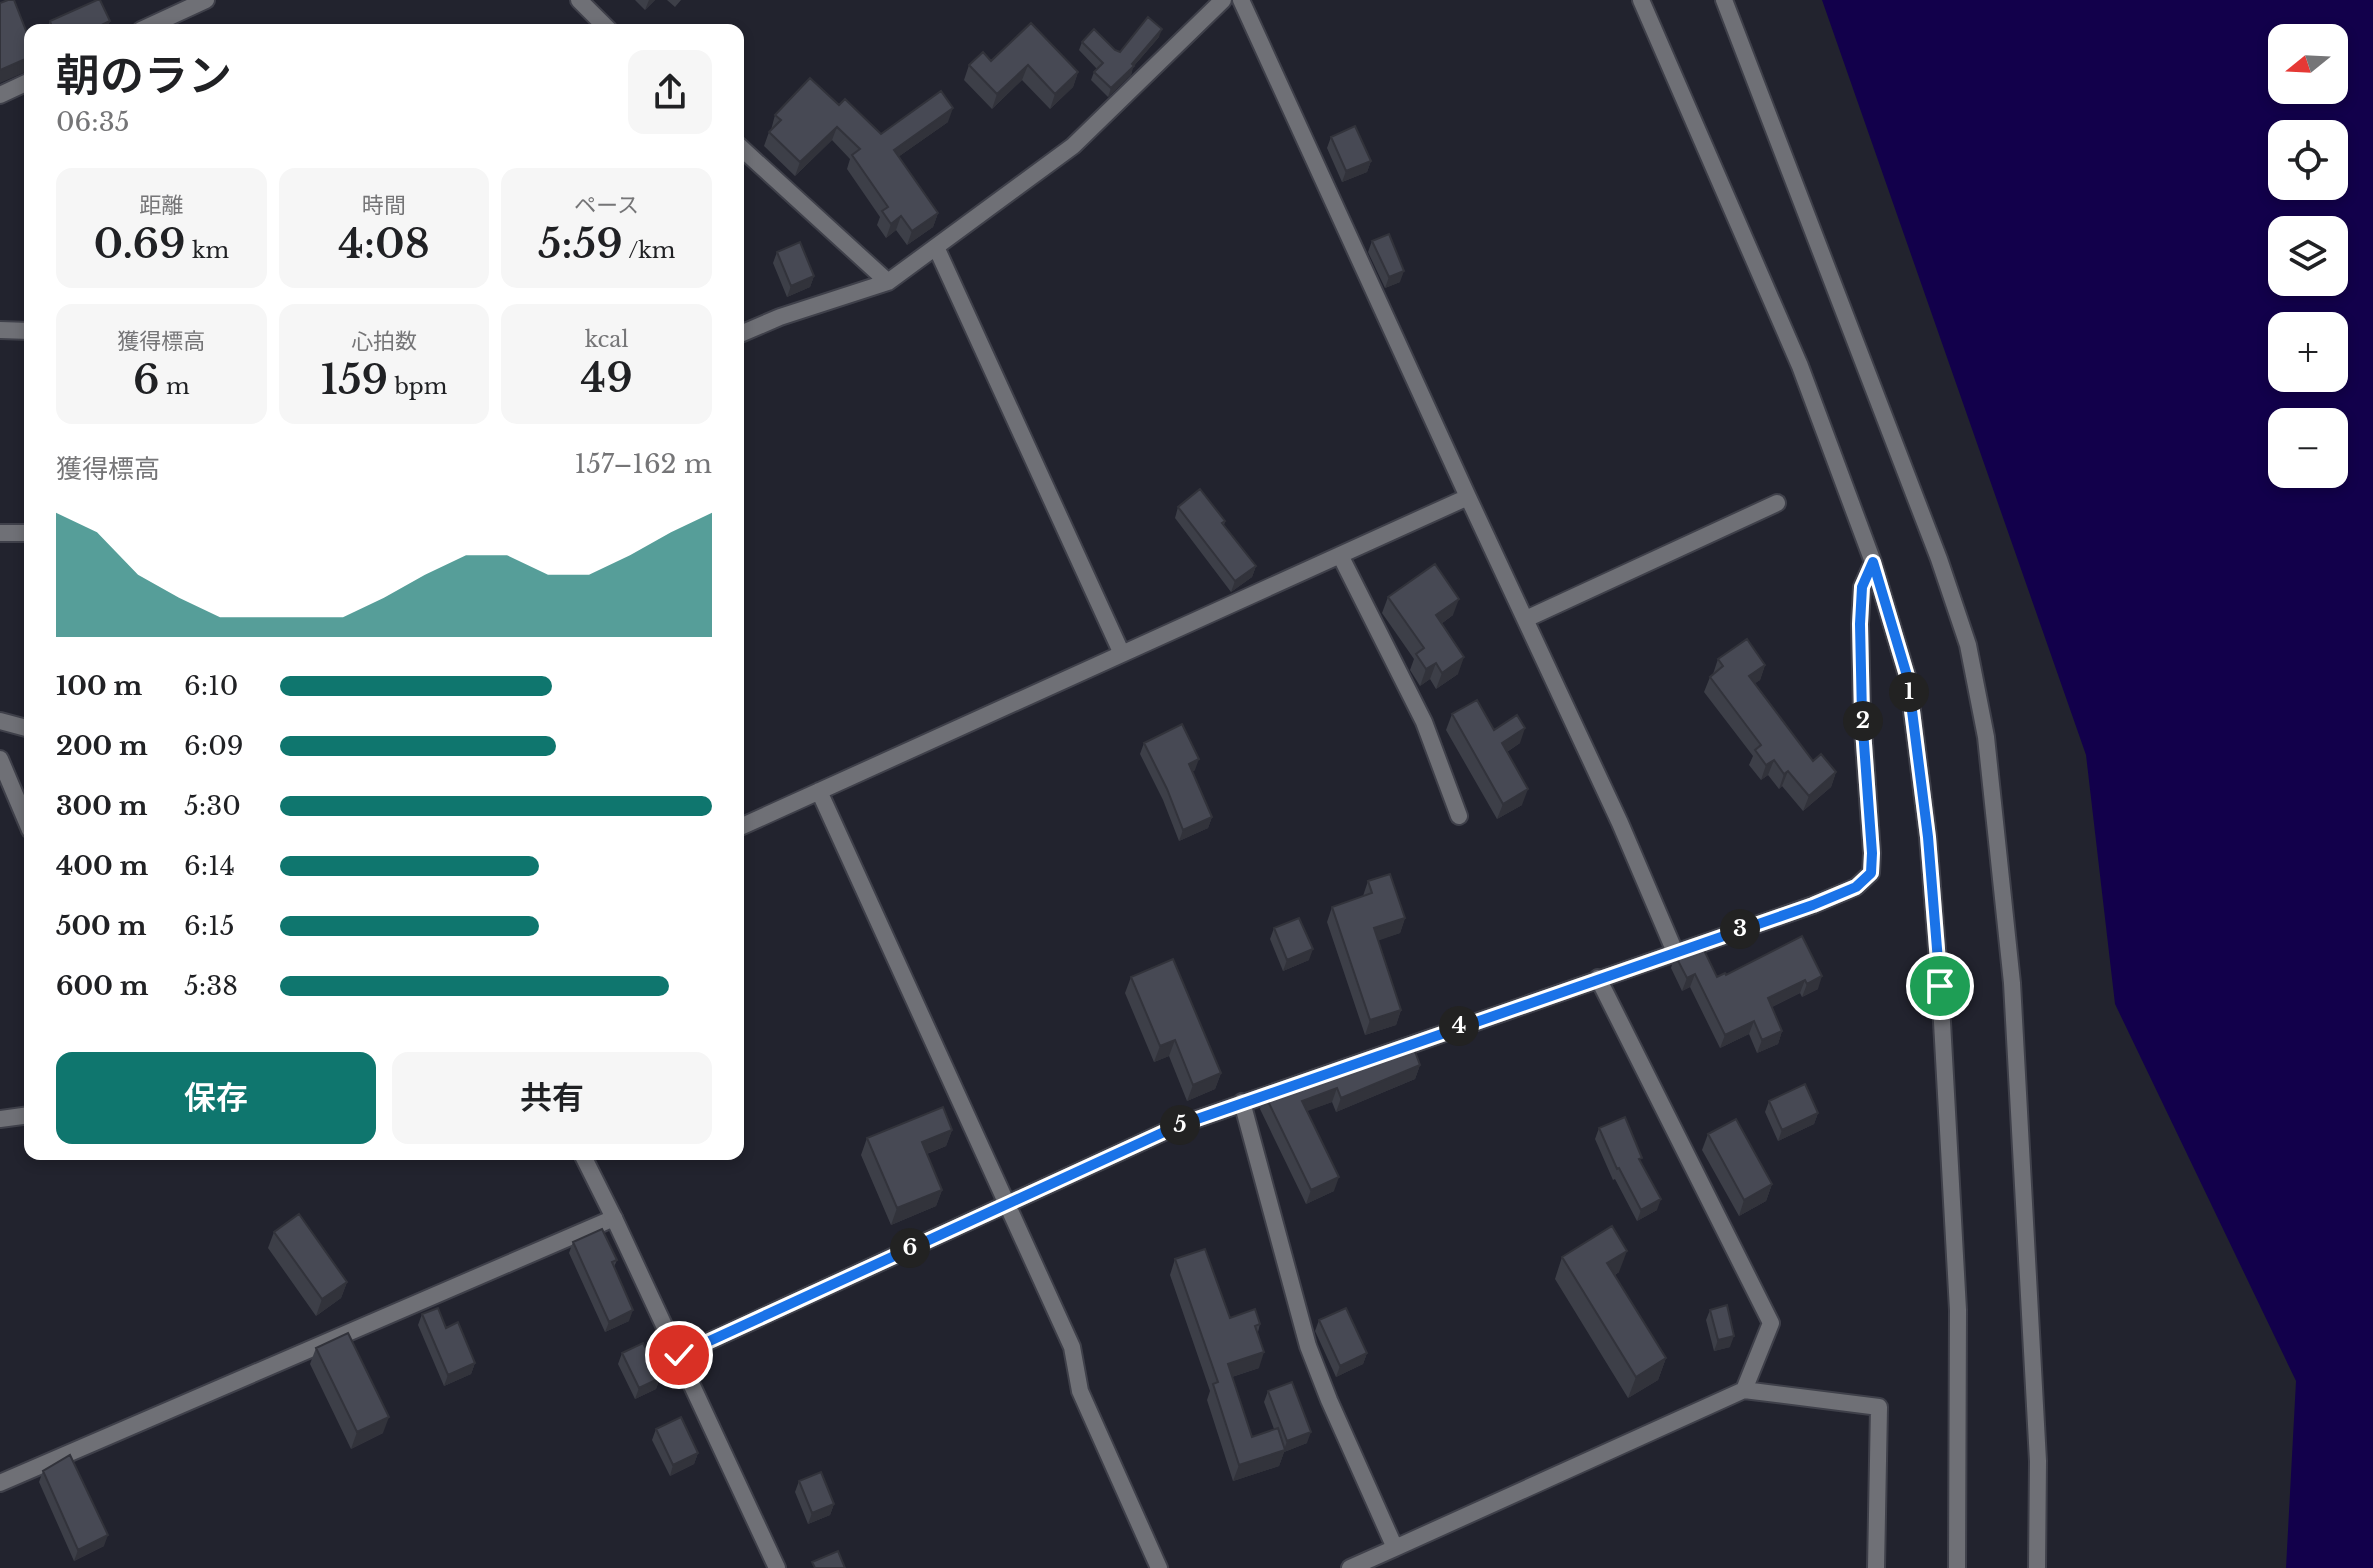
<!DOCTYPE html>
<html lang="ja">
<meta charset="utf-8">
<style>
body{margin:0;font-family:"Libre Baskerville","Noto Sans JP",serif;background:#f6f6f6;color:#202124;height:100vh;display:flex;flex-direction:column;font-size:30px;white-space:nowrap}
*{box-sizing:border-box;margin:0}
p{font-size:26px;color:#757577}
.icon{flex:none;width:44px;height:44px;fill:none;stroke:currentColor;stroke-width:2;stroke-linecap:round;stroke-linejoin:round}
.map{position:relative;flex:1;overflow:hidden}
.side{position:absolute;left:24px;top:24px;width:720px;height:1136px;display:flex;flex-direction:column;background:#fff;border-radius:16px;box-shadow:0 4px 12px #0003}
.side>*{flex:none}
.needle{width:52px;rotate:252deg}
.fabs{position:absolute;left:2268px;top:24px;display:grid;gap:16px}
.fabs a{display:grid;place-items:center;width:80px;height:80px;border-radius:16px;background:#fff;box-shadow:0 4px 12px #0003;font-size:40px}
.pin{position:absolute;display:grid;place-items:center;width:68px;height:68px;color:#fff;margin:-34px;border:4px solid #fff;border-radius:50%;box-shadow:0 2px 8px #0007}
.km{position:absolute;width:40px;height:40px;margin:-20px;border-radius:50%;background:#222;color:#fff;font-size:22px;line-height:40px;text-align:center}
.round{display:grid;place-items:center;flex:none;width:84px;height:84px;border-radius:16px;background:#f6f6f6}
.summary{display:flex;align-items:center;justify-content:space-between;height:136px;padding:0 32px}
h1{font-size:44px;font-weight:600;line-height:60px}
.figures{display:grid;grid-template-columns:repeat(3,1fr);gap:12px;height:136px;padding:8px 32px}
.figures div{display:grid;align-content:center;border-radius:16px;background:#f6f6f6;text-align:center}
.figures b{font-size:40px;font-weight:600}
.figures small{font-size:22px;font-weight:400}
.figures p{font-size:22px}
.chart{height:224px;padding:16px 32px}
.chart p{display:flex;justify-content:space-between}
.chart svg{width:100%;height:144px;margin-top:8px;fill:#0f766e;opacity:.7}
.action{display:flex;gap:16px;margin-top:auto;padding:16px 32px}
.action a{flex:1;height:92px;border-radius:16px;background:#0f766e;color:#fff;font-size:32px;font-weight:600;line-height:92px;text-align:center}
.action a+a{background:#f6f6f6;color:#202124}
ul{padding:0 32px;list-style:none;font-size:26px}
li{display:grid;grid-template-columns:128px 96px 1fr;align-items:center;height:60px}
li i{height:20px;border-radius:10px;background:#0f766e}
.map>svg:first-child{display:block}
.water{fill:#12004b;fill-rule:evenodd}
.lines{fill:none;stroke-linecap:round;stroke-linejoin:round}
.minor-casing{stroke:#3f404a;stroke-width:20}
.tertiary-casing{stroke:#3f404a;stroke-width:20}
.minor{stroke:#6f7076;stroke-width:16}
.tertiary{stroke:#6f7076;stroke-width:16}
.wall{fill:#3d3f48}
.shaded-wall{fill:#32333b}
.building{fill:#474954;stroke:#32333b;stroke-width:2}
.route-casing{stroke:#fff;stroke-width:16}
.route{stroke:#1a73e8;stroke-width:10}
</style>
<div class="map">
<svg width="2373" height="1568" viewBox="0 0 2373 1568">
<rect width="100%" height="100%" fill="#22232e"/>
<path class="water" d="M1822,0h551v1568h-87l10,-187 -181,-377 -29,-249zM2282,38h52v52h-52zM2282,134h52v52h-52zM2282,230h52v52h-52zM2282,326h52v52h-52zM2282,422h52v52h-52z"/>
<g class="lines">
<g class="minor-casing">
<path id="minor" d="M579,0l30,30
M1241,0l227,497 152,326 55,129
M1641,0l159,366 73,196 35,117 20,158 12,149 18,324 -1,258
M1724,0l215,559 29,86 18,92 26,246 26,478 -1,107
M141,30l65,-30
M0,95l30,-14
M738,145l150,137
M936,247l186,407
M0,330l30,1
M738,335l42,-18 108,-35 185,-136 150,-146
M0,533h30
M1340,555l84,167 35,94
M1526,619l251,-116
M0,759l30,71
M819,791l253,556 8,44 79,177
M738,828l730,-331
M1242,1102l66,244 21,54 66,148 -45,20
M0,1119l30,-4
M679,1355l498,-229 636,-221 43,-18 15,-14 1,-20 -10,-137 -2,-92 2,-37 11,-25
M1744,1390l135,17 -3,161
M0,1483l614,-265
M1395,1548l349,-158 27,-67 -173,-345"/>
</g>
<g class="tertiary-casing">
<path id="tertiary" d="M0,721l30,8
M582,1154l32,64 163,350"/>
</g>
<use href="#minor" class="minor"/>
<use href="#tertiary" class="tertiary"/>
</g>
<path class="wall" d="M635,0h20l-10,10z
M667,0h14l-6,7z
M50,21h60l-4,9h-60z
M1031,23l47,49 -5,15 -23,22 -28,-29 -30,29 -28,-29 5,-15 22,-4z
M1159,37l-26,30 -2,8 -23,22 -17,-17 3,-8 3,-3 -18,-19 3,-8 38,10z
M839,105l42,29 67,-12 -50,35 40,56 -5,14 -26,18 -11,-15 -10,8 -9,-13 3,-8 -33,-48 3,-10 -18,-19 -37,36 -31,-30 5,-14 2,-2 4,-15z
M1331,137l40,24 -4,11 -25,10 -15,-34z
M1372,241l28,41 -15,6 -17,-36z
M777,252l37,24 -4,11 -23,10 -14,-34z
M1178,507l47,14 -1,4 32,41 -4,11 -21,15 -56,-74z
M1388,597l65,18 -12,9 17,50 -22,15 -6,-10 -10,7 -10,-16 4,-11 -32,-46z
M1718,659l47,6 -5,15 -5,3 58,78 23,11 -5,15 -28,24 -21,-25 -3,3 -11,-14 -7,5 -12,-15 4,-9 -49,-64 6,-15 3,-3z
M1452,714l42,16 26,13 -13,9 15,53 -25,14 -51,-89z
M1144,743l51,27 -3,2 20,45 -4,11 -29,13 -16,-41 -23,-46z
M1368,881l37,37 -5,15 -22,7 23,70 -5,15 -31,10 -38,-113 5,-15 31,-11z
M1274,928l35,32 -26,11 -13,-32z
M1802,936l16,53 -16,8 -2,-4 -28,14 10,24 -4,13 -21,9 -8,-19 -29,14 -30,-61 -8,4 -11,-23 4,-13 42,22 9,-2z
M1131,977l90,96 -6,16 -28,12 -18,-45 -15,6 -29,-69z
M1377,1060l43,5 -5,14 -79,33 -4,-10 -26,9 28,80 -28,13 -46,-95 5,-14z
M1769,1101l49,12 -4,11 -36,17 -13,-29z
M1599,1128l42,34 16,48 -20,11 -22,-42 -2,1 -18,-41z
M952,1130l-6,16 -19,8 15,36 -6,16 -45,19 -30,-70 6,-17z
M1708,1134l64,50 -6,17 -27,15 -37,-66z
M274,1232l73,50 -6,16 -25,18 -48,-68z
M573,1242l44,18 -3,7 15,54 -24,11 -36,-79z
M1562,1257l57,15 -4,3 51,83 -8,22 -30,18 -73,-119z
M1175,1259l55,59 30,6 -2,8 1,36 -27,9 20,60 22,-8 -10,-27 4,-11 39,52 -23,9 -5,14 -46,15 -26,-81 3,-9 -40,-116z
M1710,1310l20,37 -16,4 -8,-31z
M422,1314l24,14 29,35 -4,11 -27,12 -26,-61z
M1319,1320l48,33 -4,11 -27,13 -21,-46z
M316,1348l67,85 -32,16 -41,-85z
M622,1353l38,25 -4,11 -21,10 -17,-35z
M656,1429l42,24 -4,11 -24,12 -18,-36z
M43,1471l61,75 -30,15 -35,-79z
M799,1481l35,23 -4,11 -22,9 -13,-32z"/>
<path class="shaded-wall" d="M649,0h6l-10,10z
M110,21l-4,9h-15z
M1162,29l-3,8 -26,30 -2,8 -23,22 3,-9z
M30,57v13l-30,13v-13z
M1028,65l-6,15 -30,29 5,-15z
M1078,72l-5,15 -23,22 5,-15z
M953,108l-5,14 -60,42 6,-14z
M837,127l-5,13 -37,36 5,-14z
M1371,161l-4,11 -25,10 4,-11z
M938,213l-5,14 -26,18 5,-14z
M901,216l-5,14 -10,8 5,-14z
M1404,271l-4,11 -15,6 4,-11z
M814,276l-4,11 -23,10 4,-11z
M1256,566l-4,11 -21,15 4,-11z
M1459,599l-6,16 -23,17 6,-17z
M1464,657l-6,17 -22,15 6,-16z
M1436,663l-6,16 -10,7 6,-17z
M1765,665l-5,15 -16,11 5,-15z
M1525,728l-5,15 -24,16 6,-16z
M1199,759l-4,11 -10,5 4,-11z
M1774,760l-6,15 -7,5 5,-15z
M1788,771l-6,15 -3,3 5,-15z
M1836,772l-5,15 -28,24 6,-15z
M1528,789l-6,16 -25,14 6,-15z
M1212,817l-4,11 -29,13 4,-11z
M1405,918l-5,15 -31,11 5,-16z
M1313,949l-4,11 -26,11 4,-11z
M1695,974l-5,13 -8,4 5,-13z
M1822,976l-4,13 -16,8 5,-13z
M1805,980l-5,13 -36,18 4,-13z
M1401,1010l-5,15 -31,10 5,-15z
M1754,1021l-5,13 -29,14 5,-13z
M1782,1031l-4,13 -21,9 5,-13z
M1175,1040l-6,16 -15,6 6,-16z
M1420,1065l-5,14 -79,33 5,-14z
M1221,1073l-6,16 -28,12 6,-16z
M1337,1088l-5,14 -35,13 5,-14z
M1818,1113l-4,11 -36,17 4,-11z
M952,1130l-6,16 -30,12 6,-16z
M1339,1177l-5,14 -28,13 5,-14z
M1772,1184l-6,17 -27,15 5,-16z
M942,1190l-6,16 -45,19 6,-17z
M1661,1199l-4,11 -20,11 4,-11z
M1627,1251l-8,21 -20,12 8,-21z
M347,1282l-6,16 -25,18 6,-17z
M633,1310l-4,11 -24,11 4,-10z
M1734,1336l-4,11 -16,4 4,-11z
M1264,1352l-5,16 -37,12 6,-16z
M1367,1353l-4,11 -27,13 4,-11z
M1666,1358l-8,22 -30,18 8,-21z
M475,1363l-4,11 -27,12 4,-11z
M660,1378l-4,11 -21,10 4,-11z
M389,1417l-6,16 -32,16 6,-17z
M1311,1432l-4,11 -23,9 -5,14 -46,15 6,-16 45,-15 3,-9z
M698,1453l-4,11 -24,12 3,-11z
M834,1504l-4,11 -22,9 4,-11z
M108,1535l-4,11 -30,15 4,-11z"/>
<path class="building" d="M8,0h6l16,41v16l-30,13v-67z
M97,0h3l10,21 -19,9h-38l-3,-9z
M1148,17l14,12 -30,35 2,2 -23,22 -17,-16 9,-9 -21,-21 12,-13 21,21 5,2z
M1031,23l47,49 -23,22 -27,-29 -31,29 -28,-29 14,-13 8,9z
M810,78l29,27 6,-6 36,35 60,-43 12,17 -59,42 44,63 -26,18 -11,-15 -10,8 -9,-13 6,-4 -36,-52 8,-6 -23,-22 -37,35 -31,-30 12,-12 -6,-5z
M1355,126l16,35 -25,10 -15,-34z
M1389,234l15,37 -15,6 -17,-36z
M800,242l14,34 -23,10 -14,-34z
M1200,489l25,32 -3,2 34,43 -21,15 -57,-74z
M1435,564l24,35 -23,16 28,42 -22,16 -6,-10 -10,6 -10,-15 8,-6 -36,-51z
M1747,639l18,26 -16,11 64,85 8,-7 15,18 -27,24 -21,-25 -4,3 -10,-14 -8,5 -11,-15 6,-5 -51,-68 13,-11 -5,-7z
M1477,700l17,30 23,-15 8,13 -23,15 26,46 -25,15 -51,-90z
M1182,724l17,35 -10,5 23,53 -29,13 -16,-41 -23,-46z
M1390,874l15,44 -31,10 27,82 -31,10 -38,-113 40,-14 -4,-12z
M1299,918l14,31 -26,11 -13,-32z
M1802,936l20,40 -15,8 -2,-4 -37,18 14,33 -20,9 -8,-19 -29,14 -30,-61 -8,4 -12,-23 26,-11 16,33 8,-4 1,2z
M1173,959l48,114 -28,12 -18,-45 -15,6 -29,-69z
M1413,1046l7,19 -79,33 -4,-10 -35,13 37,76 -28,13 -46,-95 50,-17 1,2 60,-24 1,4z
M1805,1084l13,29 -36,17 -13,-29z
M943,1107l9,23 -30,12 20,48 -45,18 -30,-70z
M1625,1117l17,41 -3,1 22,40 -20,11 -22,-42 -2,1 -18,-41z
M1736,1119l36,65 -28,16 -36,-66z
M299,1214l48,68 -25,17 -48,-67z
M1612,1226l15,25 -20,12 59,95 -30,19 -74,-120z
M602,1229l15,31 -5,2 21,48 -24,12 -36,-80z
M1205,1249l25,69 25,-9 5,15 -5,2 9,26 -36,12 24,73 26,-9 7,22 -46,15 -26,-81 5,-2 -43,-123z
M1727,1305l7,31 -16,4 -8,-30z
M438,1308l8,20 12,-6 17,41 -27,12 -26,-61z
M1346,1308l21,45 -27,13 -21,-46z
M348,1333l41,84 -32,15 -41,-84z
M643,1343l17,35 -21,10 -17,-35z
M1292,1382l19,50 -24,9 -19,-50z
M681,1417l17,36 -25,12 -17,-36z
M70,1455l38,80 -30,15 -35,-79z
M821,1472l13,32 -22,9 -13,-32z
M838,1551l7,17h-30l-3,-6z"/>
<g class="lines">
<g class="route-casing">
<path id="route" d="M679,1355l498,-229 636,-221 43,-18 15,-14 1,-20 -10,-137 -2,-92 2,-37 11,-25 35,117 20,158 12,149"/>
</g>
<use href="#route" class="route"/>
</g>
</svg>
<div class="fabs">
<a><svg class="needle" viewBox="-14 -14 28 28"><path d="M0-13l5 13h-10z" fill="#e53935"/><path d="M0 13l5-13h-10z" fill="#757577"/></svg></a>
<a><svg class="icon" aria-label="locate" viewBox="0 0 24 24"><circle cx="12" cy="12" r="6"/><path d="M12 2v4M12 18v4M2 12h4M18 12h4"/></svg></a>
<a><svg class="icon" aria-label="layers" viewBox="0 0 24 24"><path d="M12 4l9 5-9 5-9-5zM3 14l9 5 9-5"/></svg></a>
<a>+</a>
<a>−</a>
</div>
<div class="pin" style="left:1940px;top:986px;background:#1e9e55"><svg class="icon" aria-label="arrive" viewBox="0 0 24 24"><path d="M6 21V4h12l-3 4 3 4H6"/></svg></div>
<div class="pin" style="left:679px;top:1355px;background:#d93025"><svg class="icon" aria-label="check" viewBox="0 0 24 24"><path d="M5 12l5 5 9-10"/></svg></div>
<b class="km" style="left:1909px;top:692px">1</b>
<b class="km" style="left:1863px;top:721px">2</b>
<b class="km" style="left:1740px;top:929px">3</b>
<b class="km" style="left:1459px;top:1026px">4</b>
<b class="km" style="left:1180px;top:1125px">5</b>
<b class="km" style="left:910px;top:1248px">6</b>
<section class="side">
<div class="summary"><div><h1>朝のラン</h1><p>06:35</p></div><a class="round"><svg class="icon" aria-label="share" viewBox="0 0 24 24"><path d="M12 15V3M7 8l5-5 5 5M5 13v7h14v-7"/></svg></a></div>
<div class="figures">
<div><p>距離</p><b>0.69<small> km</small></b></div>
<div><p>時間</p><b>4:08</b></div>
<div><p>ペース</p><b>5:59<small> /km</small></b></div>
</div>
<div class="figures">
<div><p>獲得標高</p><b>6<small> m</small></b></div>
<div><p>心拍数</p><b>159<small> bpm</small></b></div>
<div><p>kcal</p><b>49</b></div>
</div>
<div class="chart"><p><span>獲得標高</span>157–162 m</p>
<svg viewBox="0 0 160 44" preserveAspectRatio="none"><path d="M0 44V6L10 12L20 25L30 32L40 38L50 38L60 38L70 38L80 32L90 25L100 19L110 19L120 25L130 25L140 19L150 12L160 6V44z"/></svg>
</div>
<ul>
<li><b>100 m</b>6:10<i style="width:63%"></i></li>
<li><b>200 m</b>6:09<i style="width:64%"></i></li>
<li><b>300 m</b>5:30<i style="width:100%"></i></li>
<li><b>400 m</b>6:14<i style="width:60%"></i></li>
<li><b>500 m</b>6:15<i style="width:60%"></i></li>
<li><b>600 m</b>5:38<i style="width:90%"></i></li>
</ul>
<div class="action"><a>保存</a><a>共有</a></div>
</section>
</div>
